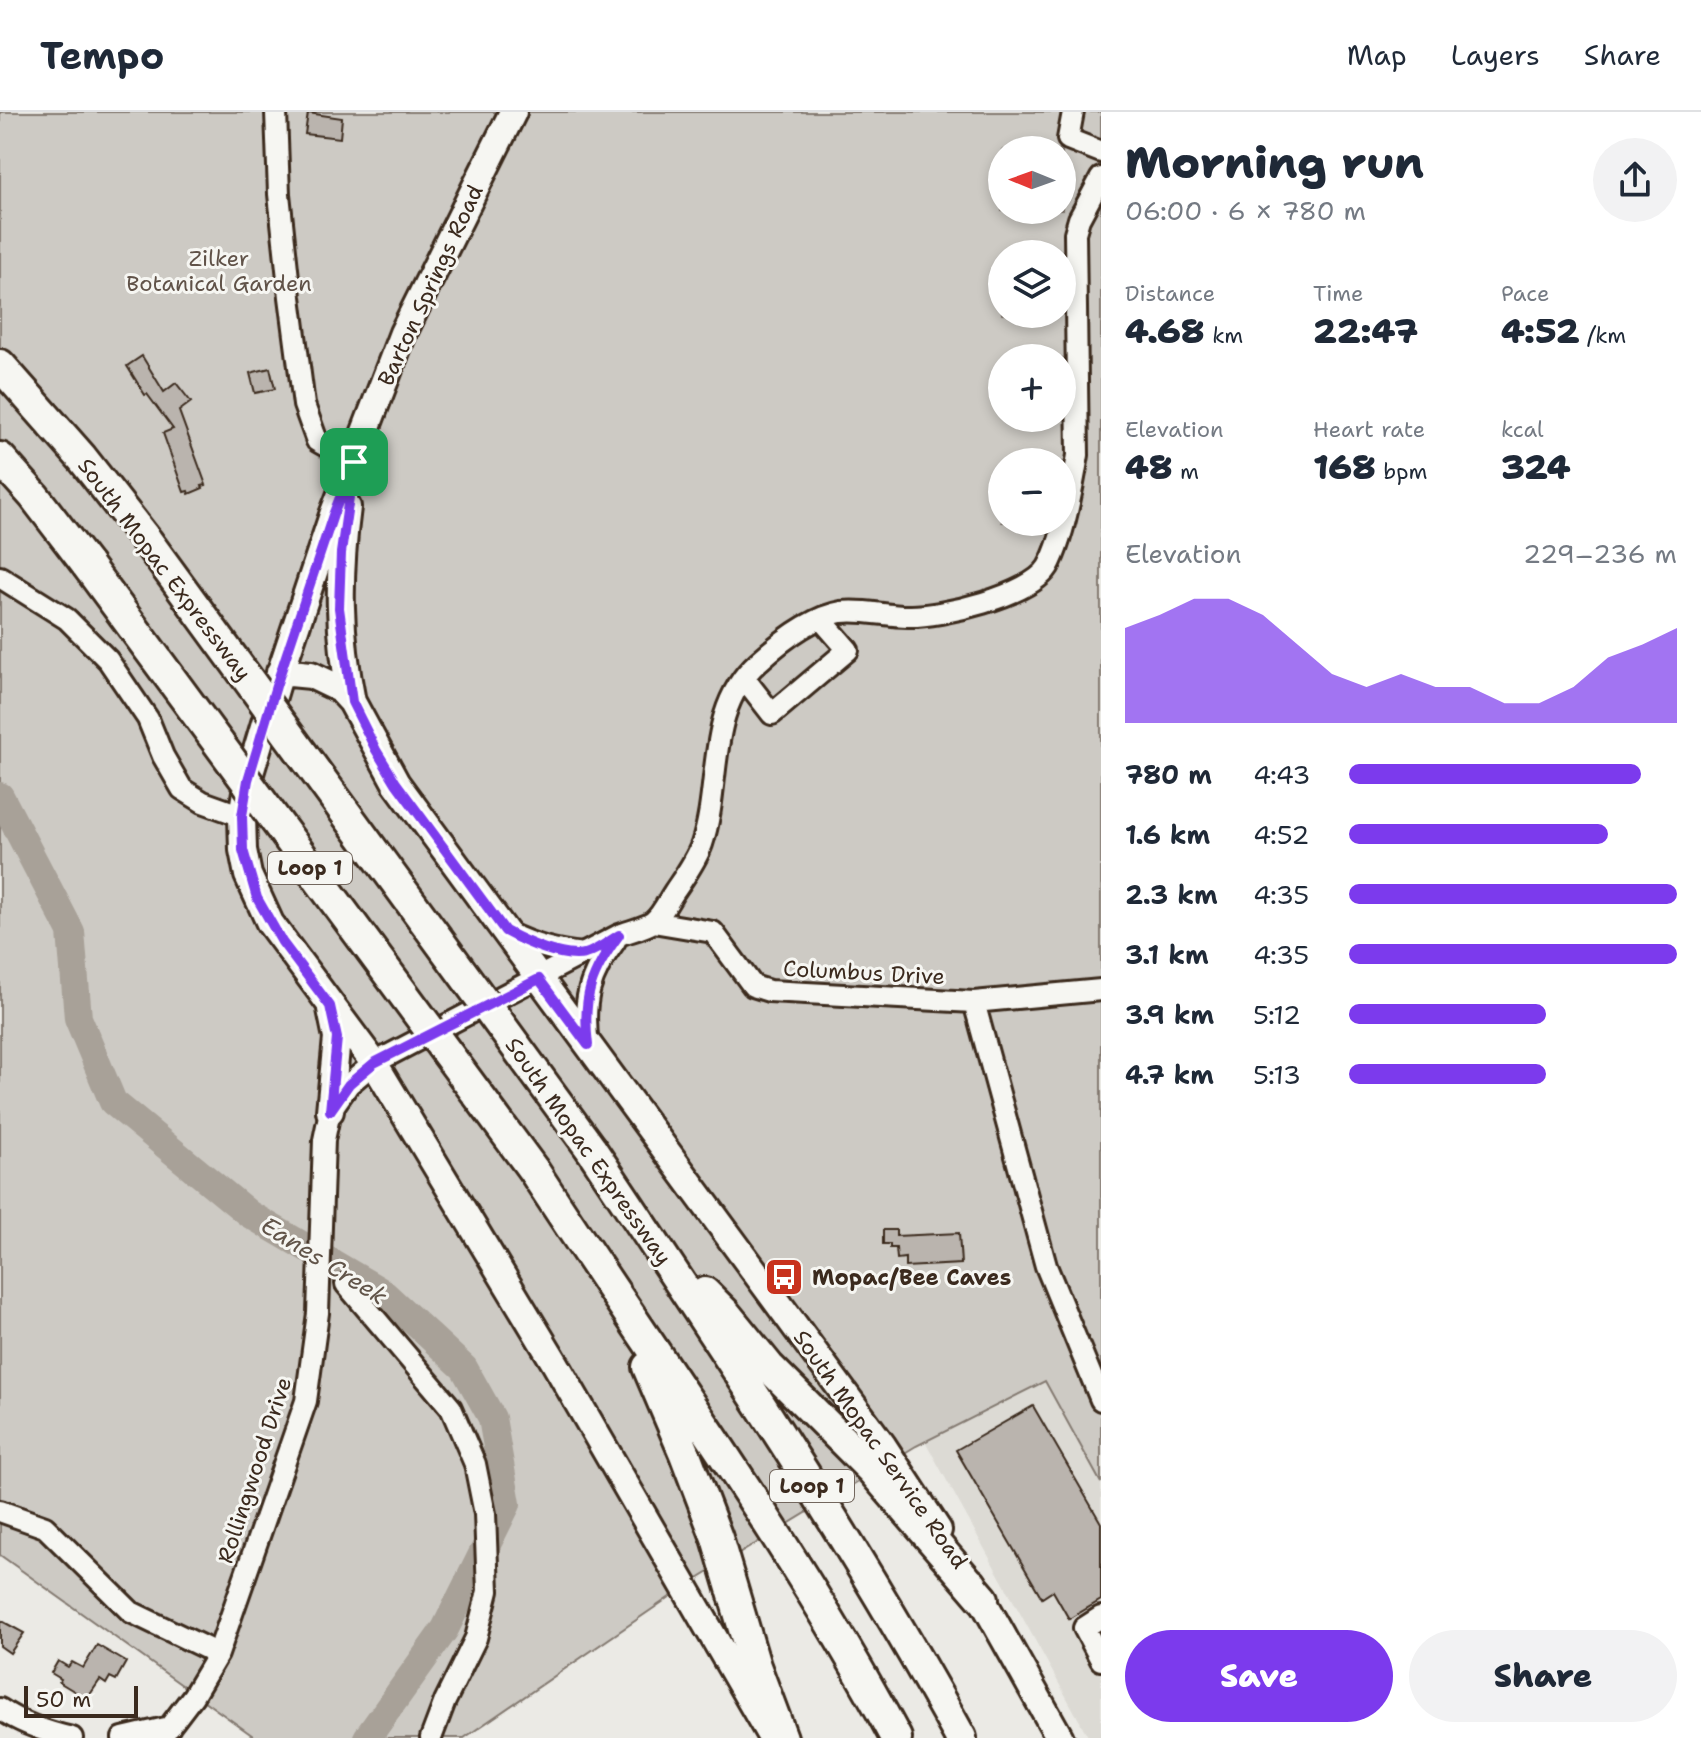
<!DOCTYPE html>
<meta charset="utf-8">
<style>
body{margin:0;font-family:"Shantell Sans",sans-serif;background:#f2f2f3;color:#1f2937;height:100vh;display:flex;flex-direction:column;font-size:30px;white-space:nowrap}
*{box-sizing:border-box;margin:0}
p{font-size:26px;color:#747a83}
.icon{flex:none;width:44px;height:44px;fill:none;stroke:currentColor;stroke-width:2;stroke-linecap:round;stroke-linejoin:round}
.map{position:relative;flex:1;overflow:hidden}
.side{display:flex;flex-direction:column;background:#fff;width:600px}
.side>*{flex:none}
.needle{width:52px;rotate:271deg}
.controls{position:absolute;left:988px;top:24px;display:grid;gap:16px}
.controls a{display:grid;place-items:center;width:88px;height:88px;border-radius:50%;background:#fff;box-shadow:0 4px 12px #0003;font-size:40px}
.scale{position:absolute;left:24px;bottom:20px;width:114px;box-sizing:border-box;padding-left:8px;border:4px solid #3b2a1e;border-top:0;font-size:22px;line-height:28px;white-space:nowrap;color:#3b2a1e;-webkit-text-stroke:6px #f6f6f2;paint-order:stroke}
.pin{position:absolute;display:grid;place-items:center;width:68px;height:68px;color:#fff;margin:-34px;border-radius:16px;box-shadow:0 4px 12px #0006}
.round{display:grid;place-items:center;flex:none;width:84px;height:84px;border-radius:42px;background:#f2f2f3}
.summary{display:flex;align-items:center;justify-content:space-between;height:136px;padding:0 24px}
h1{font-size:44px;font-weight:800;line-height:60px}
.metrics{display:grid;grid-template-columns:repeat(3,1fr);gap:12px;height:136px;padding:8px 24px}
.metrics div{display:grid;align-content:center}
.metrics b{font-size:34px;font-weight:800}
.metrics small{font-size:22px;font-weight:400}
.metrics p{font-size:22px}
.chart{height:224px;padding:16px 24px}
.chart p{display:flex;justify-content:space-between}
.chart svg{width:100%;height:144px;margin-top:8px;fill:#7c3aed;opacity:.7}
.cta{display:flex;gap:16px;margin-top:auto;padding:16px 24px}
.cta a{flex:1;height:92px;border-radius:48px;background:#7c3aed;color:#fff;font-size:32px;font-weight:800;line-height:92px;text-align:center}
.cta a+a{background:#f2f2f3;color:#1f2937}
ul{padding:0 24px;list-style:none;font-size:26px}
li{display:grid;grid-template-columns:128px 96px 1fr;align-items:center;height:60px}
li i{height:20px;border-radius:10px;background:#7c3aed}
header{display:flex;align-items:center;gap:48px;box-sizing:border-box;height:112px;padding:0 40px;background:#fff;border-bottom:2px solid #e0e1e3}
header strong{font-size:38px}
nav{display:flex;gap:44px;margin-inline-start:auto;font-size:28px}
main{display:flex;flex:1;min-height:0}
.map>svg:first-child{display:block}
.built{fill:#dcdad4}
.green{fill:#cdcac4;stroke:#847a71;stroke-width:2;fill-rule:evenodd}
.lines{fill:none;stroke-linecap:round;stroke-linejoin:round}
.river{stroke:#a8a198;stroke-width:28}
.building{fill:#bab4ae;stroke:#3b2a1e;stroke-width:2}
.minor-casing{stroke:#3b2a1e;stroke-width:26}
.major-casing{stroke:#3b2a1e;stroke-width:32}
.highway-casing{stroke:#3b2a1e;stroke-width:36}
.minor{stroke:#f6f6f2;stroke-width:20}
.major{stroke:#f6f6f2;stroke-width:26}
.highway{stroke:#f6f6f2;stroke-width:30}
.highway-bridge-casing{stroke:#3b2a1e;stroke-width:36;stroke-linecap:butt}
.highway-bridge{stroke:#f6f6f2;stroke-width:30}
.route-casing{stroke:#fff;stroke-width:16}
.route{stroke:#7c3aed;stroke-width:10}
.labels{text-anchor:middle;stroke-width:6;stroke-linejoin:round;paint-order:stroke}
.shield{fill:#f6f6f2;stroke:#73675e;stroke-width:2}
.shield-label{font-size:20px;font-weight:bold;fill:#3b2a1e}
.park-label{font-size:22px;fill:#605248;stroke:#f6f6f2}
.street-label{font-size:22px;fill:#3b2a1e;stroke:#f6f6f2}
.poi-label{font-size:22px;font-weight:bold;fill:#3b2a1e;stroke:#f6f6f2;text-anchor:start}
.water-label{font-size:24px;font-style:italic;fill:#615449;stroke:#f6f6f2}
</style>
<header>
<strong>Tempo</strong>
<nav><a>Map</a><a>Layers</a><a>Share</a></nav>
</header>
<main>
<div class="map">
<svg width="1101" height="1626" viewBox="0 0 1101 1626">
<rect width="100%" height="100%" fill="#ebeae5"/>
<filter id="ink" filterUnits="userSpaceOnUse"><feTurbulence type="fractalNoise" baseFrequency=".0125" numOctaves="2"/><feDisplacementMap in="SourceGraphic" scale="16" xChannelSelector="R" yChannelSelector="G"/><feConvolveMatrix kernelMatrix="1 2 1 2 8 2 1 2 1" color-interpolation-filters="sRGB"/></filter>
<g filter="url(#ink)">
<path class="built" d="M1045,1268l56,103v255h-12l-164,-297z"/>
<path class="green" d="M0,0h1101v1371l-56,-102 -129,65 -233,142 -219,150h-208l-256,-183zM1002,38h60v60h-60zM1002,142h60v60h-60zM1002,246h60v60h-60zM1002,350h60v60h-60z"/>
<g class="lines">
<path class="river" d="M0,684l71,136 7,86 35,84 136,112 133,78 82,76 28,50 15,86 -62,125 -78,109"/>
</g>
<path class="building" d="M308,1l34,5 -2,20 -35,-4z
M142,244l22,36 12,-9 15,19 -12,9 27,74 -4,1 1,2 -14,6 -1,-3 -4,1 -21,-59 10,-4 -26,-35 -2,1 -18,-29z
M270,256l5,21 -20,4 -5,-20z
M883,1118h13v6l63,-3 2,31 -56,3v-9l-8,1 -1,-11h-6v-4h-7z
M1033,1294l68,117v77l-32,19 -16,-28 -11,7 -86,-148z
M0,1508l24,13 -14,20 -10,-7z
M97,1533l29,17 -10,18 -6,-3 -4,7 -6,-4 -13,19 -28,-17 2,-3 -10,-6 7,-12 10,6 4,-5 11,6z"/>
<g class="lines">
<g class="minor-casing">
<path id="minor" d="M276,0l3,82 11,103 14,108 13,36 37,21
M1073,0l-5,27 33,13
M0,465l67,42 41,41 40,59 15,37 19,33 21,13 39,14
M744,566l28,36 76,-64 -27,-31
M653,810l60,10 40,54 16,5 205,11 127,-12
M508,821c26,13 48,18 76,21
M974,890l72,264 55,134
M588,933c-6,-44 1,-69 27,-104
M346,1172l105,124 24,56 10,50 3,77 -12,47 -31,63 -14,37
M0,1399l45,16 86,85 87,42
M1101,1505l-17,11 17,32
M0,1597c22,15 46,23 72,29
M123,1626l47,-11
M161,1626l32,-42 25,-42 88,-253 12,-88 6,-173 6,-29 19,-27 25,-21 245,-128c10,-4 26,-7 34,-13 9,-7 15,-21 21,-30 10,-15 22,-31 28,-48 20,-60 3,-135 56,-182 22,-20 53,-45 83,-50 23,-3 44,4 67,4 32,1 122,-20 140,-49 15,-27 25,-81 30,-112l-3,-222 4,-14 22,-41"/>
</g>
<g class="major-casing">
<path id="major" d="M513,0l-110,221 -70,182 -57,171 -28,94 -6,36 1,34 5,25 22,48 104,140 181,300 217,375
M347,395c-9,69 -9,127 5,195
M280,560l31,3 29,14 12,13 44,81 487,663 55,84
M330,999l7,-73 -6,-29
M973,1471l87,155"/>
</g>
<g class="highway-casing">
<path id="highway" d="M0,253l82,93 65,83
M0,346l34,38 53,69
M591,1037c129,193 258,385 370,589
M534,1059c122,188 256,369 362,567
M705,1181l20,20 44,54 103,103 111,129
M648,1255l37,87 32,84 38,128 27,72"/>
</g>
<use href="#minor" class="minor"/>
<use href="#major" class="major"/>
<use href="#highway" class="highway"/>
<g class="highway-bridge-casing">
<path id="highway-bridge" d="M147,429l444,608
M87,453l447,606"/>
</g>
<use href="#highway-bridge" class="highway-bridge"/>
</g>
</g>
<g class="lines" filter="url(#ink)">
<g class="route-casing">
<path id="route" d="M354,350l-13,91 -2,55 13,94 24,48 20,33 109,148c20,11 57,28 80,23 11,-3 24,-13 34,-19 -28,38 -37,62 -31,110l-49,-66 -165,84 -25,21 -19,27 7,-73 -7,-32 -48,-64 -25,-44 -14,-48 -1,-34 6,-36 28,-94 57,-171z"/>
</g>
<use href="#route" class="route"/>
</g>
<defs>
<g id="bus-square" transform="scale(2)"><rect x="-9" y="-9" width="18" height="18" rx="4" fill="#c8321e" stroke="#f6f6f2"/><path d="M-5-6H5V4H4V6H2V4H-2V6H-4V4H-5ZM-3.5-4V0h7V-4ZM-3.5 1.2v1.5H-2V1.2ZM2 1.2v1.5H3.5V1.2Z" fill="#fff"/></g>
</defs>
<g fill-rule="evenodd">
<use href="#bus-square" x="784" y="1165"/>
</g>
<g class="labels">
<g class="shield">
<rect x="268" y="740" width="84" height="32" rx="6"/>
<rect x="770" y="1358" width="84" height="32" rx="6"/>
</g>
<g class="shield-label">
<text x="310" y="763">Loop 1</text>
<text x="812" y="1381">Loop 1</text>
</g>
<g class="park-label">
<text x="219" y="154">Zilker<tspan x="219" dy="25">Botanical Garden</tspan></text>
</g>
<g class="street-label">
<text transform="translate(430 173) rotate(-65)" y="8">Barton Springs Road</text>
<text transform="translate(165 457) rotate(53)" y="8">South Mopac Expressway</text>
<text transform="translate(864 860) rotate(3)" y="8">Columbus Drive</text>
<text transform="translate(589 1039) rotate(55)" y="8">South Mopac Expressway</text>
<text transform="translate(881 1337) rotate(55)" y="8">South Mopac Service Road</text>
<text transform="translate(254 1358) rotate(-72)" y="8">Rollingwood Drive</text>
</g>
<g class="poi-label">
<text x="812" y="1173">Mopac/Bee Caves</text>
</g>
<g class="water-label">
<text transform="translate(324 1149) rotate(32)" y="8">Eanes Creek</text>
</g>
</g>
</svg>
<div class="controls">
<a><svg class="needle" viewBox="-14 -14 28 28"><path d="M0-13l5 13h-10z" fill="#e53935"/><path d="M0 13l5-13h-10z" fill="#747a83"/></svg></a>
<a><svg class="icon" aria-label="layers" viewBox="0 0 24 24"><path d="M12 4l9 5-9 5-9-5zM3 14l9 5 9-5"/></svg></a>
<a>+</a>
<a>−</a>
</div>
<div class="scale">50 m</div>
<div class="pin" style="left:354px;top:350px;background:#1e9e55"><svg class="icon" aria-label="arrive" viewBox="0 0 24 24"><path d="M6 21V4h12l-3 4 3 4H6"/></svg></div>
</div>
<section class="side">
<div class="summary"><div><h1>Morning run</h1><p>06:00 · 6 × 780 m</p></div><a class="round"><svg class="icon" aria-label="share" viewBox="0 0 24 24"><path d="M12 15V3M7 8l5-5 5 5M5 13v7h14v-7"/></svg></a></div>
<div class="metrics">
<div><p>Distance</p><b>4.68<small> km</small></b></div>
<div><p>Time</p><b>22:47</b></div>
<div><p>Pace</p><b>4:52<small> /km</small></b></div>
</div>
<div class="metrics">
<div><p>Elevation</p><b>48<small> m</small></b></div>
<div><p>Heart rate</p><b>168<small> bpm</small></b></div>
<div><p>kcal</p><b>324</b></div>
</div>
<div class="chart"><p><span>Elevation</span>229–236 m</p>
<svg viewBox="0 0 160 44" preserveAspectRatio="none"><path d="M0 44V15L10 11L20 6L30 6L40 11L50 20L60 29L70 33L80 29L90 33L100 33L110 38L120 38L130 33L140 24L150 20L160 15V44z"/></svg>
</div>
<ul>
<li><b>780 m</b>4:43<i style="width:89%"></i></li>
<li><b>1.6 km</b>4:52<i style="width:79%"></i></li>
<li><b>2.3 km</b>4:35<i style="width:100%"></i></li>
<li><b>3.1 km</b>4:35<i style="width:100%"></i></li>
<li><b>3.9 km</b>5:12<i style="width:60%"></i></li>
<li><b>4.7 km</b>5:13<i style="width:60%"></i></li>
</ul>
<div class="cta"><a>Save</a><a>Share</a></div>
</section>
</main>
